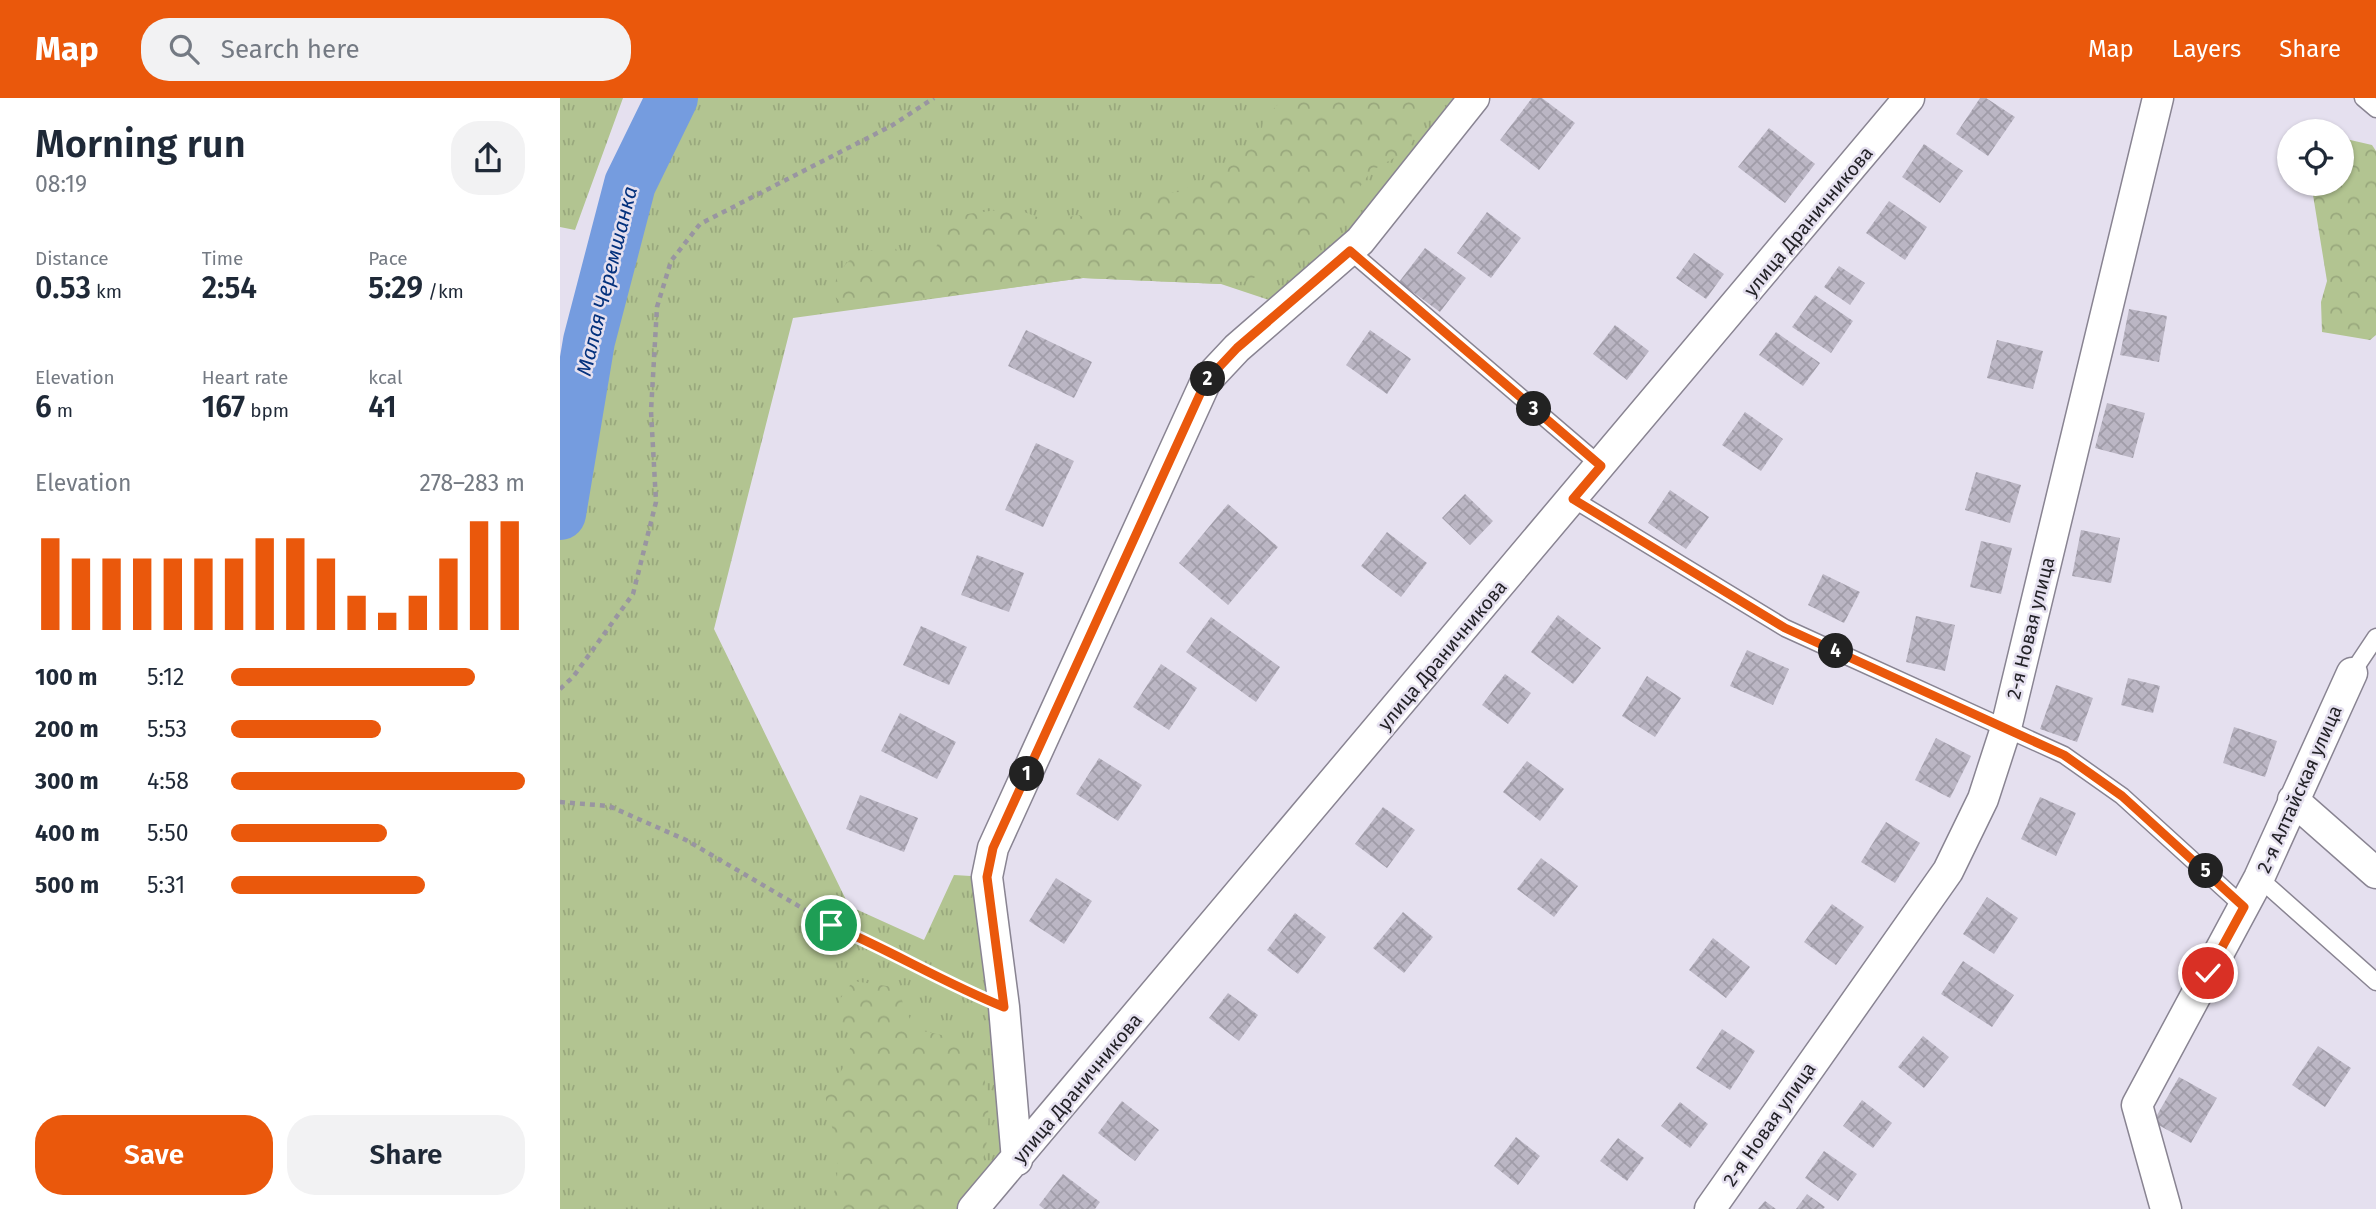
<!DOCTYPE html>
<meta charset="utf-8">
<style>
body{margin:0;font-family:"Fira Sans",sans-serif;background:#f2f2f3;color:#1f2937;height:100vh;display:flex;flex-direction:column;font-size:26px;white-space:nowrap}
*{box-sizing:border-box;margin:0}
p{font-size:23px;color:#747a83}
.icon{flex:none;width:38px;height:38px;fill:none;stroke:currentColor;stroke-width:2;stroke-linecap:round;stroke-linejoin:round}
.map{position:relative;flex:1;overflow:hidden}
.sheet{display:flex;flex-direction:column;background:#fff;width:560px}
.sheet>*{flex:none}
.fabs{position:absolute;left:1717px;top:21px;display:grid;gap:14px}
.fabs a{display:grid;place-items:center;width:77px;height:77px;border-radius:50%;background:#fff;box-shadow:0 2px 5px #0004;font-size:35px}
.pin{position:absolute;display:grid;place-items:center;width:60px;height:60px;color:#fff;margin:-30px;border:4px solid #fff;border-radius:50%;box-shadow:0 2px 7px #0007}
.km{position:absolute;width:35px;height:35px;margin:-18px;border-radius:50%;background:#222;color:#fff;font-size:19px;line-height:35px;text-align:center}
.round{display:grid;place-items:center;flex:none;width:74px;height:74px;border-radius:28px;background:#f2f2f3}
.head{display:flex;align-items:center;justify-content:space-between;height:119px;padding:0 35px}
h1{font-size:38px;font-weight:600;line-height:52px}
.metrics{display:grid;grid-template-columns:repeat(3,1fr);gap:10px;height:119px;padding:7px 35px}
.metrics div{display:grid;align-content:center}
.metrics b{font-size:30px;font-weight:600}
.metrics small{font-size:19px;font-weight:400}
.metrics p{font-size:19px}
.chart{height:196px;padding:14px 35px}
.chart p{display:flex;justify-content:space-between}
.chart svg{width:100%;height:126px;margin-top:7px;stroke:#ea580c;stroke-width:6}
.button{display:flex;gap:14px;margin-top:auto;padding:14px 35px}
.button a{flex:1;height:80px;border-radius:28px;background:#ea580c;color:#fff;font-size:28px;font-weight:600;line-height:80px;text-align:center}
.button a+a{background:#f2f2f3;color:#1f2937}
ul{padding:0 35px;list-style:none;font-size:23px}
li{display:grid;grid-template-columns:112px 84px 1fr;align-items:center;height:52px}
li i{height:18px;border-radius:9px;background:#ea580c}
header{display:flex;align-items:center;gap:42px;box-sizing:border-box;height:98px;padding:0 35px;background:#ea580c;color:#fff}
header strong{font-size:33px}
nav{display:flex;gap:38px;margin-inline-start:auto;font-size:24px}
.search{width:490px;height:63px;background:#f2f2f3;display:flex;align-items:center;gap:18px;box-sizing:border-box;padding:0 24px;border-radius:28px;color:#747a83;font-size:26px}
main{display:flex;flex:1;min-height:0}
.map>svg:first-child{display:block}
.grass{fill:url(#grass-tufts)}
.forest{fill:url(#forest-crowns)}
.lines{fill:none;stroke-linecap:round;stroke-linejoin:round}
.river{stroke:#759cdf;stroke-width:52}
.building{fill:url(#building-cross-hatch)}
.lane-casing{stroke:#898492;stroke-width:19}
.street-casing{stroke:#898492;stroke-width:33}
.path{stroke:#9995a1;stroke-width:4.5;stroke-dasharray:5 5;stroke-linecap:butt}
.lane{stroke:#fff;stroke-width:16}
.street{stroke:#fff;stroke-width:30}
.route-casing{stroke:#fff;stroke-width:14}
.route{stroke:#ea580c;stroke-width:9}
.labels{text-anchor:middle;stroke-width:5;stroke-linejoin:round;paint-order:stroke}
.street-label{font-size:19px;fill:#232227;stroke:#e5e0ef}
.water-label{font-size:21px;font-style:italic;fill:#03317d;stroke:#e5e0ef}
</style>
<header>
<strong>Map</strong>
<div class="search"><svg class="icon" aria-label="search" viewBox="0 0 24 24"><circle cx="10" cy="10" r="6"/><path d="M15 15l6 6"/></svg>Search here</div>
<nav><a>Map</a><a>Layers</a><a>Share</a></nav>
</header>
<main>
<section class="sheet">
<div class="head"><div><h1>Morning run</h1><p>08:19</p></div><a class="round"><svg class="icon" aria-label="share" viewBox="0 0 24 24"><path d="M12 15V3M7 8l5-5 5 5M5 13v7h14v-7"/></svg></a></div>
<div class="metrics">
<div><p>Distance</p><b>0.53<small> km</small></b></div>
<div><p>Time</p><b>2:54</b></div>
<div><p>Pace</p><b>5:29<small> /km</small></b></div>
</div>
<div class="metrics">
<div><p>Elevation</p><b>6<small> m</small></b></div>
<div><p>Heart rate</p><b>167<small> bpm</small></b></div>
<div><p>kcal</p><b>41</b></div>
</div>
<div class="chart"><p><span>Elevation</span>278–283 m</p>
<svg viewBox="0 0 160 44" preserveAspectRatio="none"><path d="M5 44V12M15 44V19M25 44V19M35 44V19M45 44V19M55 44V19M65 44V19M75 44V12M85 44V12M95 44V19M105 44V32M115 44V38M125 44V32M135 44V19M145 44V6M155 44V6"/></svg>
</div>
<ul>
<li><b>100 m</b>5:12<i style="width:83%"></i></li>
<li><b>200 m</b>5:53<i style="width:51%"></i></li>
<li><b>300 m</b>4:58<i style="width:100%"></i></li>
<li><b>400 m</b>5:50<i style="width:53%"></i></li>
<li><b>500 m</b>5:31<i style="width:66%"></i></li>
</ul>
<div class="button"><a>Save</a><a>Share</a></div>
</section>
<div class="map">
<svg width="1816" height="1111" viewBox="0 0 1816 1111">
<defs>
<pattern id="grass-tufts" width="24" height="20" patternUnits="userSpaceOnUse" patternTransform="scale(1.75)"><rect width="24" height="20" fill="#b2c491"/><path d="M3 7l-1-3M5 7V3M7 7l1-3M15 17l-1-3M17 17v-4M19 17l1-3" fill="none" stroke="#99a87d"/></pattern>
<pattern id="forest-crowns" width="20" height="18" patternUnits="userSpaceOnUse" patternTransform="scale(1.75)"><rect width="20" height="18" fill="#b2c491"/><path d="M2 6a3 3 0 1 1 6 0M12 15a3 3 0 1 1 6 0" fill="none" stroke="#99a87d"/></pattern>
<pattern id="building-cross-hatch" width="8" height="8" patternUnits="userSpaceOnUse" patternTransform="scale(1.75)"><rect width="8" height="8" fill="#bbb6c4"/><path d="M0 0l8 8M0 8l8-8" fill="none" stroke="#a09ca8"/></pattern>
</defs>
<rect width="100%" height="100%" fill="#e5e0ef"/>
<path class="grass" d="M0,0h63l-48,132 -15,-3z
M112,0h802l-187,208 -66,-22 -138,-6 -290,40 -79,311 135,277 75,34 30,-65 33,2 30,283 -45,49h-412v-695l29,-173 41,-157z"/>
<path class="forest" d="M724,0h144l-14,17 -4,34 -39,22 -39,56 -19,19 -65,35 -27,3 -138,-6 -237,32 -14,-18c10,-35 25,-40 60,-46l20,16 20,-7 10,-20 25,-21 46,-6 35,13 31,-6 32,17 39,-38 29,-2 38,-19 43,-36 4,-18z
M1786,41l26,6 4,6v184l-6,5 -48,-8 -1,-30 6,-21 -14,-86 1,-11h28v-42z
M293,883l47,7 3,17 12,24c14,4 34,6 47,13 31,16 31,95 19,122 -9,20 -23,31 -39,45h-115c21,-36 5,-77 -2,-114l18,-27 10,-28 -16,-24 3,-17z"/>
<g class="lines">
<path class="river" d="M0,416l29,-173 41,-157 42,-86"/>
</g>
<path class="building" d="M972,0h10l33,25 -36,47 -39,-30z
M1420,0h6l29,19 -27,39 -32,-22z
M1209,30l46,36 -30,39 -47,-36z
M1364,46l39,27 -23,32 -38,-26z
M1329,103l38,26 -22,33 -39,-27z
M927,114l34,26 -30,40 -34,-25z
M865,150l41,30 -26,34 -41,-30z
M1134,155l30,21 -18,25 -30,-21z
M1279,168l26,17 -15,22 -26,-18z
M1255,197l38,26 -22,32 -39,-26z
M1569,211l38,7 -8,46 -39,-7z
M1055,227l34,26 -22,29 -34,-26z
M466,232l66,32 -18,36 -66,-32z
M810,232l41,29 -24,35 -41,-29z
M1216,234l44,31 -17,23 -44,-31z
M1437,242l46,11 -10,38 -46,-11z
M1547,305l38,10 -12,45 -38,-10z
M1185,314l38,27 -22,32 -39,-26z
M476,345l38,18 -31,66 -38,-17z
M1416,374l45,13 -11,38 -45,-13z
M1110,392l39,27 -23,32 -38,-26z
M905,396l28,27 -23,24 -28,-27z
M668,406l50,43 -50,58 -49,-42z
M1521,432l39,8 -9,45 -39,-7z
M827,434l40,31 -26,34 -40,-31z
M1421,443l31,7 -11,46 -31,-7z
M417,457l47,18 -15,39 -48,-17z
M1263,476l37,18 -16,31 -36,-18z
M998,517l43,33 -28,36 -42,-32z
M1356,518l39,9 -10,46 -39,-9z
M651,519l69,50 -24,35 -70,-50z
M361,528l46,21 -18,38 -46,-20z
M1187,552l42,19 -16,36 -43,-19z
M601,566l36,24 -28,42 -36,-23z
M945,576l26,19 -23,31 -26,-19z
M1087,578l34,22 -26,39 -33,-21z
M1568,580l32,8 -7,27 -32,-8z
M1496,587l37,13 -16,44 -37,-13z
M340,615l56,29 -19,37 -56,-28z
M1674,629l43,14 -12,36 -42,-14z
M1376,640l35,18 -21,42 -35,-18z
M539,660l43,27 -24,36 -42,-27z
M967,663l37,28 -24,32 -37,-29z
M300,697l58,23 -14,34 -58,-23z
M1480,699l36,16 -20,43 -35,-17z
M823,709l32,23 -28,38 -32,-24z
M1326,724l34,21 -25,40 -34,-21z
M981,760l37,28 -24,31 -37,-28z
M496,780l36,23 -28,43 -35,-23z
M1427,799l31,21 -24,36 -31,-20z
M1272,806l32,23 -28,38 -32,-23z
M843,814l30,25 -29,36 -31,-25z
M735,815l31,24 -28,37 -31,-24z
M1153,840l37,29 -24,31 -37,-28z
M1403,863l51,34 -22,32 -51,-33z
M668,895l30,22 -19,26 -30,-23z
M1162,931l33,22 -25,39 -34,-22z
M1363,938l26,21 -25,31 -26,-21z
M1758,948l33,22 -26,39 -33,-22z
M1619,979l38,21 -26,45 -38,-21z
M1302,1002l30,23 -19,25 -30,-22z
M562,1003l37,29 -24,31 -37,-28z
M1120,1004l28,22 -18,24 -29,-22z
M956,1039l24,19 -22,29 -24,-19z
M1058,1040l26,20 -17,23 -27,-20z
M1264,1053l33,23 -19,27 -33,-23z
M503,1076l37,28 -5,7h-51l-5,-4z
M1247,1096l18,13 -2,2h-27z
M1205,1103l11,8h-18z"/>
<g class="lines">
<g class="lane-casing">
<path id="lane" d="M1803,0l13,11
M790,153l251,215
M1013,401l212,129 279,127 58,41 122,111
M1792,575l24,-36
M1699,780l117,104"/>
</g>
<g class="street-casing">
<path id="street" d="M1733,702l83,73
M457,1062l-13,-153 -17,-130 6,-29 213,-467 31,-33 123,-107 114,-143
M413,1111l936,-1111
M1150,1111l238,-338 35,-72 23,-71 152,-630
M1606,1111l-29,-104 122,-227 93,-205"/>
</g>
<path class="path" d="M0,591l13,-12 60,-83 23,-92 -5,-91 6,-104 14,-46 29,-37 191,-98 43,-28
M0,704l49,4 77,34 145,85 60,25 83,45"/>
<use href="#lane" class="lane"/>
<use href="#street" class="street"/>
</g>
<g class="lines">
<g class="route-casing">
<path id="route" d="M271,827c59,25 113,58 173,82l-17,-130 6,-29 213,-467 31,-33 113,-97 251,215 -28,33 212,129 279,127 58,41 122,111 -36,66"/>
</g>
<use href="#route" class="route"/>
</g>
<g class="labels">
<g class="street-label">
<text transform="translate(1248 123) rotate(-50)" y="7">улица Драничникова</text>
<text transform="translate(1470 530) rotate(-76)" y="7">2-я Новая улица</text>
<text transform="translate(882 557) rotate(-50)" y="7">улица Драничникова</text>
<text transform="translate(1739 691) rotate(-66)" y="7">2-я Алтайская улица</text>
<text transform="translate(517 990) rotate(-50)" y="7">улица Драничникова</text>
<text transform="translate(1209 1026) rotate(-55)" y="7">2-я Новая улица</text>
</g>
<g class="water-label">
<text transform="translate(47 183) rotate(-76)" y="7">Малая Черемшанка</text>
</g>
</g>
</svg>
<div class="fabs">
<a><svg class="icon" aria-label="locate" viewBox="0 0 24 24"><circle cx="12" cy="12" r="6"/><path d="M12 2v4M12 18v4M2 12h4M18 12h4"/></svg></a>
</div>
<div class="pin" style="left:271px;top:827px;background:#1e9e55"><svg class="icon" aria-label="arrive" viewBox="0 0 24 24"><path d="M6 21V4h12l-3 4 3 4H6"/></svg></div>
<div class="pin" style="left:1648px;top:875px;background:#d93025"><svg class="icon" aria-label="check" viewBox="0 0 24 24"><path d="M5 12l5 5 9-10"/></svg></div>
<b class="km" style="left:467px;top:676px">1</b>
<b class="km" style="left:648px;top:281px">2</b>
<b class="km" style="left:974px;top:311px">3</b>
<b class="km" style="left:1276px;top:553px">4</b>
<b class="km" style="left:1646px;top:773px">5</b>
</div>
</main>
